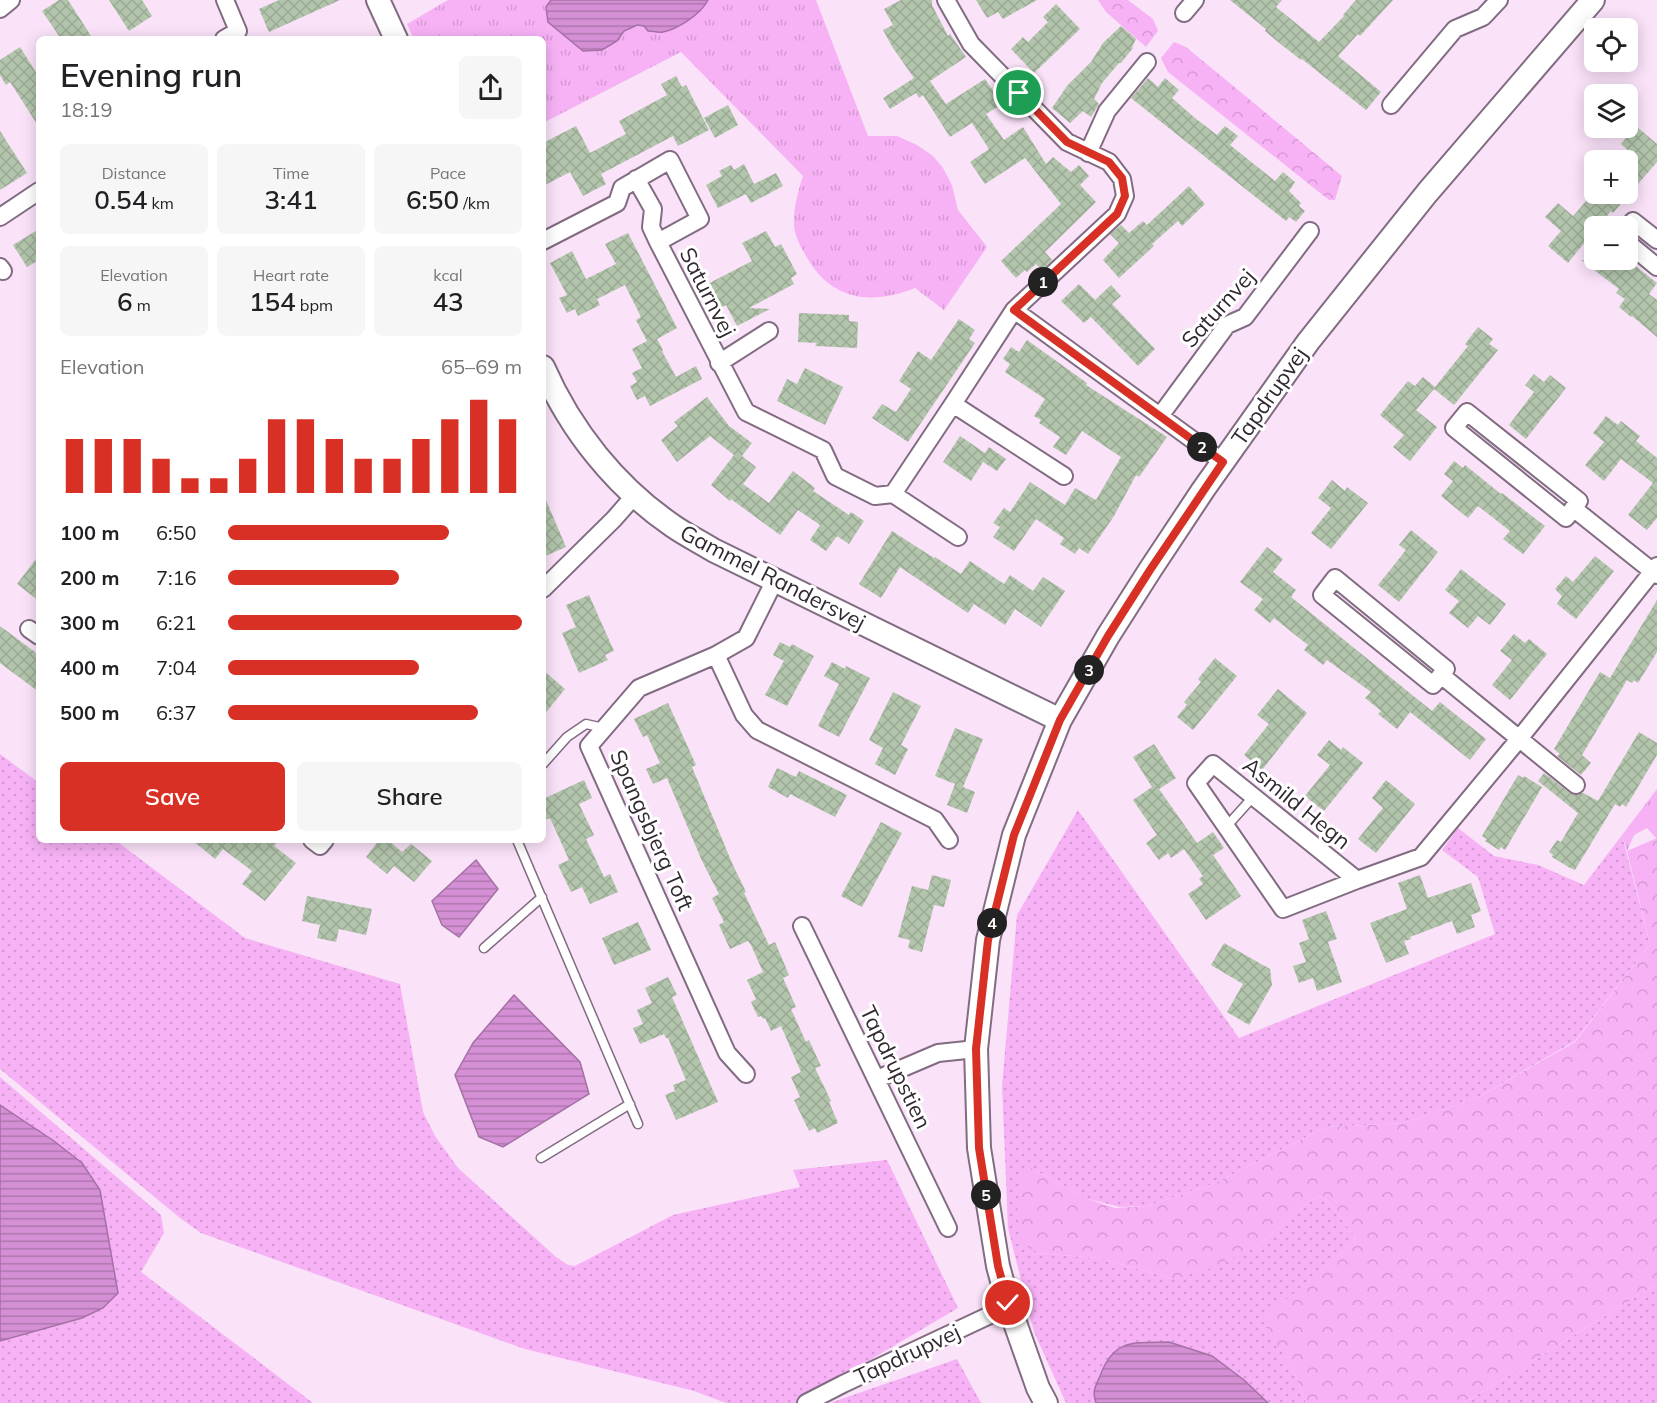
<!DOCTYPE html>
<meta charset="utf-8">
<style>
body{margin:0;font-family:Mulish,sans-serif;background:#f6f6f6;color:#202124;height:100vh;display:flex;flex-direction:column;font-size:22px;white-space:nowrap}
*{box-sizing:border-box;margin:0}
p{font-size:20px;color:#757577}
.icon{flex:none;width:33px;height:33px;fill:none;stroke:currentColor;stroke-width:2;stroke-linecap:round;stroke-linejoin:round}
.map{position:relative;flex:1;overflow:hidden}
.side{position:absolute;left:36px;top:36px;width:510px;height:807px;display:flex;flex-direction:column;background:#fff;border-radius:9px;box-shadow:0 3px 15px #0003}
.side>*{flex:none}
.controls{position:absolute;left:1584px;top:18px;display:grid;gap:12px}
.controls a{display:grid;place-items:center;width:54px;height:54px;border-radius:9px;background:#fff;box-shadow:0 3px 15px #0003;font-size:30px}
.pin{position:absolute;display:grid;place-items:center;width:51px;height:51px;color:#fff;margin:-26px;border:3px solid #fff;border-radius:50%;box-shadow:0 2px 6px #0007}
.km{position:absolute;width:30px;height:30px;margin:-15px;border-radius:50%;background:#222;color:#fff;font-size:16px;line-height:30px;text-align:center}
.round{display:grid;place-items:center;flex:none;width:63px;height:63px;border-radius:9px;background:#f6f6f6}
.headline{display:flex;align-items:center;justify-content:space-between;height:102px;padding:0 24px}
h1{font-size:33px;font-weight:600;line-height:45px}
.stats{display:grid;grid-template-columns:repeat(3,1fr);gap:9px;height:102px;padding:6px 24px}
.stats div{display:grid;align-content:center;border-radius:9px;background:#f6f6f6;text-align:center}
.stats b{font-size:26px;font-weight:600}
.stats small{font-size:16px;font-weight:400}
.stats p{font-size:16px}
.chart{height:168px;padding:12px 24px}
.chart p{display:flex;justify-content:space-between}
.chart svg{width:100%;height:108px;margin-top:6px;stroke:#d93025;stroke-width:6}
.action{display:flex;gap:12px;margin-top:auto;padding:12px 24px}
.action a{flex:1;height:69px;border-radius:9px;background:#d93025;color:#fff;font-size:24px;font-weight:600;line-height:69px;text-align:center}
.action a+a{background:#f6f6f6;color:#202124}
ul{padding:0 24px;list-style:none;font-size:20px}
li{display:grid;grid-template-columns:96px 72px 1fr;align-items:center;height:45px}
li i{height:15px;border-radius:8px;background:#d93025}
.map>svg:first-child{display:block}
.grass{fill:url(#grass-dots)}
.forest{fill:url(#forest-crowns)}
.park{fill:url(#park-tufts)}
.water{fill:url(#water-rules);stroke:#a471a4;stroke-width:1.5}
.building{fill:url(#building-cross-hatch)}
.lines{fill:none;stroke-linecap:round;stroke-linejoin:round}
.lane-casing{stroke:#816c81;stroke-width:11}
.street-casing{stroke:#816c81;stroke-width:20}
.secondary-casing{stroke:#816c81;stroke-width:26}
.lane{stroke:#fff;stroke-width:8}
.street{stroke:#fff;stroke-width:16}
.secondary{stroke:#fff;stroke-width:22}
.route-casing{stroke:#fff;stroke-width:12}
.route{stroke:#d93025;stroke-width:8}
.labels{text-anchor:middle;stroke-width:6;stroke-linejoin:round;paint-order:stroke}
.street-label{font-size:22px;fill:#312831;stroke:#fff}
</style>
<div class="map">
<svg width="1657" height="1403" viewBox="0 0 1657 1403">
<defs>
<pattern id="grass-dots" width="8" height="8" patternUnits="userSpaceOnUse" patternTransform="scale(1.5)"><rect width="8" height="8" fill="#f7b2f6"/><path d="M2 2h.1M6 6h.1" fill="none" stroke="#d499d3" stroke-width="1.8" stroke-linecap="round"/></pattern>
<pattern id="forest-crowns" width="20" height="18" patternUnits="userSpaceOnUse" patternTransform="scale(1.5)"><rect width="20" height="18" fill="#f7b2f6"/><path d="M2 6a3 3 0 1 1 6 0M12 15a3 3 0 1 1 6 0" fill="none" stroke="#d499d3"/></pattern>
<pattern id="park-tufts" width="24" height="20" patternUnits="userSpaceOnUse" patternTransform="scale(1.5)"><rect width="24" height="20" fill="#f7b2f6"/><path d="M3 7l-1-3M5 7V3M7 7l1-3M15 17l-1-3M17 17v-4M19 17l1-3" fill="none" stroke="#d499d3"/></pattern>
<pattern id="water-rules" width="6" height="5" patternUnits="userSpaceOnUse" patternTransform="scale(1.5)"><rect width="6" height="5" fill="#d590d5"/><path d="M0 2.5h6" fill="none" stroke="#ad76ad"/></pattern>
<pattern id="building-cross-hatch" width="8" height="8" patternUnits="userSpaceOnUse" patternTransform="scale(1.5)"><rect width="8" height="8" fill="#b2c5ac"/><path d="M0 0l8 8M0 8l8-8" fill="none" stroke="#9aa994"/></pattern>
</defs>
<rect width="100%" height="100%" fill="#fae2f9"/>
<path class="grass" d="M0,754l39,29v57h76l130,98 155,46 23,128 12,24 23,32 98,89 12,8 7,1 98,-51 127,-28 -7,-17 94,-10 71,148 -161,95h-71l-32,-12 -169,-42 -324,-116 -21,-15 -180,-149z
M1078,810l161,228 256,-104 -17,-57 -36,-27 16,-22 36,28 44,9 46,20 38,-50 28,109 -75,97 -100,58 -72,24 -77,4 -111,56 -67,23 -28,1 -32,-8 -57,-31 7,85 59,5 77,21 84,-33 53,-46 12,-4 31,39 1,7 -92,78 32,54 11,29h-240l-32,-71 -26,-104 -6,-142 15,-171z
M0,1077l161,138 3,18 -23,39 172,131h-313z
M1657,1284v119h-193z
M957,1359l24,44h-151z"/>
<path class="forest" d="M1098,0h30l25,19 5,12 -12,16 -40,-35z
M1174,42l12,5 156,129 -7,24h-6l-161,-128 -7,-14z
M1657,838v446l-193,119h-158l-11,-29 -33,-54 93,-78 -1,-7 -31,-39 -12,4 -53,46 -49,23 -35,10 -77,-21 -59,-5 -15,-9 -7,-32 6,-35 9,-9 57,31 27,9 33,-2 67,-23 111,-56 77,-4 72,-24 100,-57 75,-98 -23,-93z"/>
<path class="park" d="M448,0h368l52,136h29l20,9 16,11 10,12 9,17 6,25 29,37 -43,63 -29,-22c-44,18 -85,12 -109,-32 -5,-9 -11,-19 -12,-30 -1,-17 4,-34 9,-50l-122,-124 -138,71v-84h-129l-7,-15z
M1657,789v50l-10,-11 -13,7 -7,16 -5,-16z"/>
<path class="water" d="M551,0h157c-7,14 -30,29 -45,32 -4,1 -11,-1 -15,-1l-4,-5 -7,-1 -13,6 -7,10 -15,9 -19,1 -35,-29 -2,-15z
M476,860l22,29 -39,48 -17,-12 -10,-24z
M514,995l66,67 9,32 -86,53 -24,-10 -24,-62 18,-32z
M0,1105l54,36 28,22 18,27 18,103 -15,15 -21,10 -82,23z
M1169,1342l43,14 32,24 24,23h-172c-4,-13 -1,-15 4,-27 14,-38 34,-33 69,-34z"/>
<path class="building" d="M59,0h9l25,39h-32l-19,-28z
M109,0h33l10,16 -23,15z
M279,0h61l-71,32 -10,-23z
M901,0h31v5l16,31 2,-2 16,23 -36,24 16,23 39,-25 17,25 -16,10 18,26 19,-13 23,37 7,-7 18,15 8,-7 10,11 -9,9 16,17 -51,50 7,8 -10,10 -6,-6 -9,8 -2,-2 -9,8 -15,-17 60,-57 -36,-46 -40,26 -15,-22 19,-13 -17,-26 -22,14 -27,-42 -4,3 -3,-5 -26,16 -7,-11 31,-20 -21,-30 -10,-18 10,-5 -9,-16z
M976,0h61l-34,19 -5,-7 -11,6z
M1230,0h52l-6,7 43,35 25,-26 -1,-1 13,-15h37l-33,36 -2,-2 -20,22 43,36 -15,18 -64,-51 -1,1 -23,-18 -13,-11 1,-2z
M1056,4l24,25 -46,44 -23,-24 12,-12 5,5 20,-20 -5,-5z
M1121,26l15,13 -4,8 1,1 -12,15h-2l-17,20 -8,16 5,5 -8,13 -8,-6 -13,12 -18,-15 15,-22 24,-24 12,-19z
M20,47l19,30v50l-29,-45 -4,3 -6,-10v-15z
M676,76l6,11 4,-2 23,45 -31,16 -5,-10 -72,38 5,10 -23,12 -13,-24 -27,14v-43l33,-17 14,27 36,-19 -7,-13 48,-26 -6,-11z
M1148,78l10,9 7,-9 14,12 -7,8 23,20 22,17 8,-9 13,10 -8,9 45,36 8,-9 12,10 -6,9 12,12 -2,3 6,5 -9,11 -7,-5 -3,4 -155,-123z
M728,105l10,20 -23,13 -11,-20z
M1636,126l21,18v18l-44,51 -2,-2 -12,15h-5v5l-26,32 -20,-17 13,-15 -16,-14 13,-14 15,13 15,-17 4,3 7,-8h29v-34l4,-6 -11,-10z
M0,131l27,42 -27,17z
M744,164l10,20 22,-11 7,13 -32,17 -5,-9 -28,14 -12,-23 16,-9 -3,-5 12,-6 3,5z
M1189,186l16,18 -23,22 -4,-5 -26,23 2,2 -35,32 -16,-18 16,-17 -9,-9 11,-9 8,8 14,-12 4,4z
M39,229v31l-12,7 -14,-22z
M766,231l9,16 6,-3 16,30 -6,4 3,6 -45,24 21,1 -33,17 -11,-21 -13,7 -13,-24 52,-27 -10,-18z
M628,233l49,95 -20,11 6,11 -1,1 14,26 20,-11 6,13 -52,27 -5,-10 -8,4 -7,-14 7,-4 -5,-9 10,-5 -10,-19 15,-8 -11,-21 5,-3 -16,-32 -28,14 3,6 -22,11 -3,-7 -8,4 -8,-15 8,-3 -17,-32 22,-12 14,28 30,-15 -11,-20z
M1581,260h47l29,23 -8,11 8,6v37l-25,-21 -1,1 -12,-10 6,-8 -9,-6 3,-4z
M1079,284l16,16 16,-15 10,11 -9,8 43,45 -17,17 -47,-49 -7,6 -23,-22z
M799,313l50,2v6l9,1 -1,26 -42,-2 2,-3 -19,-1z
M959,319l16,11 -6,9 6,4 -67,99 -36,-24 10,-14 14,8 15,-23 -12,-8 19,-30 13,9z
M1478,327l15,12 -4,5 9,6 -44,55 -20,-16 -18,21 21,17 -27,34 -17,-14 11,-12 -24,-20 28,-34 7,5 8,-9 12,10 33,-41 -3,-2z
M1027,340l60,43 -1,2 81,52 -28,40 -3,-2 -22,41 -26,38 -9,-6 -4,6 -15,-10 4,-6 -28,-19 -22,32 -21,-14 7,-10 -7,-4 11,-15 6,4 20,-30 35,23 10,-17 21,12 25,-43 -39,-26 -16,24 -13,-8 7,-10 -21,-14 2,-3 -7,-4 11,-17 -40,-27 5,-8 -7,-5 8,-12 8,5z
M805,368l38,19 -18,38 -48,-24 10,-22 10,5z
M1534,374l10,8 6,-7 16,13 -40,51 -17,-14 25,-33 -9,-7z
M707,397l22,29 23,17 -10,13 14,11 -13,17 26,19 24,-32 22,17 -2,3 36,24 2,-3 13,9 -15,23 -12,-8 -11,15 -16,-11 10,-15 -22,-15 -18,25 -49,-36 -1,2 -19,-16 23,-30 -24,-19 -33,26 -16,-22 17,-14 -4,-4z
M1606,416l12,9 3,-4 19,15 -4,5 21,17v60l-10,12 -19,-15 25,-32 -32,-24 -17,22 -19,-16 19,-23 -11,-9z
M960,436l25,17 4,-6 17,12 -9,12 -14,-9 -12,19 -28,-19z
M1454,461l9,7 2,-3 36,29 1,-1 43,33 -22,28 -20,-15 7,-8 -32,-25 -10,12 -27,-22 12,-15 -9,-7z
M1332,480l13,11 2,-4 21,16 -37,46 -20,-16 20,-25 -13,-10z
M543,493l23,54 -23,10z
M1411,530l27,22 -39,50 -21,-17 28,-35 -7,-5z
M892,531l42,27 1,-1 26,17 9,-13 34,23 6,-9 23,16 10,-14 22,14 -24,36 -26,-18 -10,16 -31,-21 -6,9 -68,-46 -19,31 -22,-14z
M1267,547l16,12 -10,13 23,18 -5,7 141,114 8,-9 46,37 -16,21 -60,-48 -13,17 -19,-15 3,-3 -16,-13 6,-6 -44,-32 -4,5 -19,-15 4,-5 -34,-27 -4,5 -16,-13 9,-11 -23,-17z
M39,555v46l-22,-17z
M1595,556l19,15 -38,48 -19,-15 5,-8 -7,-7 11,-13 7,6z
M1461,569l45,35 -16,21 -12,-9 -10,12 -19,-15 10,-12 -14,-11z
M589,595l25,56 -9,4 3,5 -29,13 -17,-40 14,-6 -10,-22z
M1657,600v52l-19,31 -4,-3 -2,3 -5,-3 -45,75 9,8 -10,12 -24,-19 3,-2 -6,-5 46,-77 10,6z
M0,626l39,29v37l-39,-29z
M1514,634l11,9 4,-4 18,15 -37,46 -18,-15 20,-25 -12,-9z
M780,642l10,5 2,-3 22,12 -27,50 -22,-11 19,-34 -11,-6z
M1215,658l22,18 -44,54 -16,-13 10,-12 -3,-3 17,-20 -3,-3z
M832,662l13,7 1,-3 24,12 -31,59 -21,-11 21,-42 -15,-8z
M543,670l22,19 -22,27z
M1278,689l29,24 -45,57 -18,-15 25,-31 -12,-9z
M893,692l28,14 -20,39 7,4 -13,26 -20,-11 8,-16 -14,-8z
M668,703l28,62 -4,2 40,96 14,29 -2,1 25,52 6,-3 14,33 -6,3 13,29 -5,2 15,33 3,-2 12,26 -6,2 16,33 -2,1 9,21 -21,10 -2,-5 -6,3 -15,-31 6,-3 -9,-20 10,-5 -20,-46 -10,5 -6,-13 -2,1 -2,-3 -3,1 -7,-15 5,-3 -9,-19 16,-8 -12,-27 -3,-4 -18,8 -11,-24 5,-3 -12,-24 7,-4 -17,-33 -35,-83 -14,6 -7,-15 14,-6 -13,-28 -4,2 -9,-18z
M955,728l28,11 -20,48 12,5 -8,21 -20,-8 8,-21 -20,-8z
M1639,732l18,11v12l-31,52 -4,-3 -2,3 -5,-3 -40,66 -5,-2 -18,-11 1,-2 -4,-3 8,-12 4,2 17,-29 -40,-32 6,-8 26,20 5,2 8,-2 15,8z
M1329,740l12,10 2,-3 20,16 -39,48 -19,-15 25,-31 -13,-10z
M1154,744l22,34 -17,11 38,54 16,-11 11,16 -11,7 28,41 -35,24 -18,-26 15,-10 -4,-5 4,-3 -19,-27 -13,9 -3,-5 -9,7 -13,-17 11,-8 -24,-35 19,-13 -19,-30z
M777,768l19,9 3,-6 48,24 -12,22 -45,-23 -2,4 -20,-11z
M1518,775l5,3 1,-2 18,11 -37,63 -4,-3 -2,3 -14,-9 2,-2 -5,-3z
M584,780l8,18 -13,6 15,31 -8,4 18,38 6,-3 8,18 -28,12 -8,-17 -11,5 -13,-27 11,-5 -19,-42 -7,3v-22z
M1386,780l29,24 -39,49 -18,-14 25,-31 -11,-10z
M881,822l21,11 -40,74 -21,-11z
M192,840h87l-5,6 22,17 -31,38 -23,-17 10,-13 -29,-22 -8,10z
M379,840h9l14,12 9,-8 21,17 -18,21 -20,-16 -7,8 -21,-17z
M932,875l19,5 -7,27 -10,-2 -12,47 -14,-4 2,-8 -12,-3 14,-51 16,4z
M1420,875l8,23 43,-15 10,28 -10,4 4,12 -18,7 -5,-13 -42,16 1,2 -7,2 5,13 -23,9 -16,-40 37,-14 -9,-26z
M307,896l65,13 -6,26 -27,-6 -3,13 -19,-4 3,-13 -18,-4z
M1326,911l11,28 -9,3 14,40 -25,9 -4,-13 -14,5 -6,-17 13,-4 -7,-19 10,-4 -7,-19z
M638,922l13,28 -37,15 -12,-27z
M1224,943l46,26 2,16 -23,40 -22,-13 16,-28 -32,-19z
M668,977l9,18 -5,2 46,105 -42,18 -11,-25 10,-4 -2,-6 13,-5 -18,-42h-2l-2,-4 -24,10 -7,-16 10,-4 -6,-14 15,-7 -7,-15z"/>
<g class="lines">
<g class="lane-casing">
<path id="lane" d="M543,764l24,-27 19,-13 18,4
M1226,827l27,-30
M517,840l121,284
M484,948l58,-51
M541,1158l89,-54"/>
</g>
<g class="street-casing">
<path id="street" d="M0,9l11,-9
M1184,13l11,-13
M224,39l14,-8 -13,-31
M1391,105l64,-76 28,-12 16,-17
M1088,153l19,-42 40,-49
M636,179l17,30 -2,18 7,15 88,170 77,38 12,26 40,20 18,-2 65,43
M0,217l39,-26
M1628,227l5,-6 24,19
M543,241l74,-38 5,-15 48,-28 30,59 -42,23
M1628,243l29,24
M0,267l3,4
M1014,310l209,152
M719,363l50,-32
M953,404l111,72
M1467,412l112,89 -13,17 -112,-90z
M1160,416l67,-91 18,-8 65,-86
M893,494l60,-90 61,-94 103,-96 8,-18 -3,-17 -13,-17 -42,-20 -96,-98 -25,-44
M1573,508l84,67
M775,580l-29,58 -30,17 28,60 13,15 178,90 14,20
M543,589l71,-70 21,-24
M29,629l10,7
M716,655l-77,33 -50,58 138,307 19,21
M1441,675l5,-6 -111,-91 -13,17 111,90 8,-10 135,110
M312,840l8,6 5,-6
M1357,880l-144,-116 -17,19 87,126 74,-29 64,-23 98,-118 138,-173
M802,926l146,302
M877,1079l61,-26 38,-4
M806,1403l37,-19 145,-68 20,-13"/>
</g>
<g class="secondary-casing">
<path id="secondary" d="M378,0l18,39
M543,367c28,64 73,120 130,159 13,9 27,16 40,24l347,170
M1046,1403l-8,-15 -30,-85 -10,-37 -19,-118 -3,-99 12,-109 26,-105 46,-115 48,-84 42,-66 53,-80 105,-148 119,-149 166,-193"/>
</g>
<use href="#lane" class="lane"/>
<use href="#street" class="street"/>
<use href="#secondary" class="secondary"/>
</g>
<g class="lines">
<g class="route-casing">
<path id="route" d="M1008,1303l-10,-37 -19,-118 -3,-99 12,-109 26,-105 46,-115 48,-84 42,-66 73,-108 -209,-152 103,-96 8,-18 -3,-18 -13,-16 -42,-20 -48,-49"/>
</g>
<use href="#route" class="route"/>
</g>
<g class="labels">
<g class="street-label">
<text transform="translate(708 292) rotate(63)" y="8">Saturnvej</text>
<text transform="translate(1218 308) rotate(-48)" y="8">Saturnvej</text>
<text transform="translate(1269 396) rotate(-55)" y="8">Tapdrupvej</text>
<text transform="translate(773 577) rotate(27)" y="8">Gammel Randersvej</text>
<text transform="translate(1297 803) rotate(39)" y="8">Asmild Hegn</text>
<text transform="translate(652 830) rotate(66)" y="8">Spangsbjerg Toft</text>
<text transform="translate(896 1067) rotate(64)" y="8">Tapdrupstien</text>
<text transform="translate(907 1354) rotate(-25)" y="8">Tapdrupvej</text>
</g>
</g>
</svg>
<div class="controls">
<a><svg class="icon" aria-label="locate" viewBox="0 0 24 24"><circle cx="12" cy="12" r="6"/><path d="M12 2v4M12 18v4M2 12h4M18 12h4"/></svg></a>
<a><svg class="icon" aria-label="layers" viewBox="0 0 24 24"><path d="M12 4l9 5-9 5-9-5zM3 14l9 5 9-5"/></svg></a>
<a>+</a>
<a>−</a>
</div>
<div class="pin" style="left:1019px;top:93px;background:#1e9e55"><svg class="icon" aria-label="arrive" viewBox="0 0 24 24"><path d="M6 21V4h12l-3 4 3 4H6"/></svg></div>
<div class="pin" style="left:1008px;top:1303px;background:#d93025"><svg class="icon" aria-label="check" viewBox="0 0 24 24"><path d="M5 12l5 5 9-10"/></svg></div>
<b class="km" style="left:1043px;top:282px">1</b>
<b class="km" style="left:1202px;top:447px">2</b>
<b class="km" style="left:1089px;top:670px">3</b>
<b class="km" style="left:992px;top:923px">4</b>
<b class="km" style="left:986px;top:1195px">5</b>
<section class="side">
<div class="headline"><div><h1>Evening run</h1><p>18:19</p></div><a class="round"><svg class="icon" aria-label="share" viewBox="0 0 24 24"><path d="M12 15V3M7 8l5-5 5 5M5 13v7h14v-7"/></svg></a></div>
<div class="stats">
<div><p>Distance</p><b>0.54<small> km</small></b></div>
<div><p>Time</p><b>3:41</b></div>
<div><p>Pace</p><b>6:50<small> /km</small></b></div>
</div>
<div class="stats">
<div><p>Elevation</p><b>6<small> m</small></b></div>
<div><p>Heart rate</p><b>154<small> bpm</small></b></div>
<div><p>kcal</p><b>43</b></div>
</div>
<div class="chart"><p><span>Elevation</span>65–69 m</p>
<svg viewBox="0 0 160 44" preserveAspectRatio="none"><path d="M5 44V22M15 44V22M25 44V22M35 44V30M45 44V38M55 44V38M65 44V30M75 44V14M85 44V14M95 44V22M105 44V30M115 44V30M125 44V22M135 44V14M145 44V6M155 44V14"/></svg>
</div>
<ul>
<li><b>100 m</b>6:50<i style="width:75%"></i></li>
<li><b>200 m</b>7:16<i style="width:58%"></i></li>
<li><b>300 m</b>6:21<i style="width:100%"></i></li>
<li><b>400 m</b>7:04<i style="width:65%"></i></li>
<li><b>500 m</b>6:37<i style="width:85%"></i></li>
</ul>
<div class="action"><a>Save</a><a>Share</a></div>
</section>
</div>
